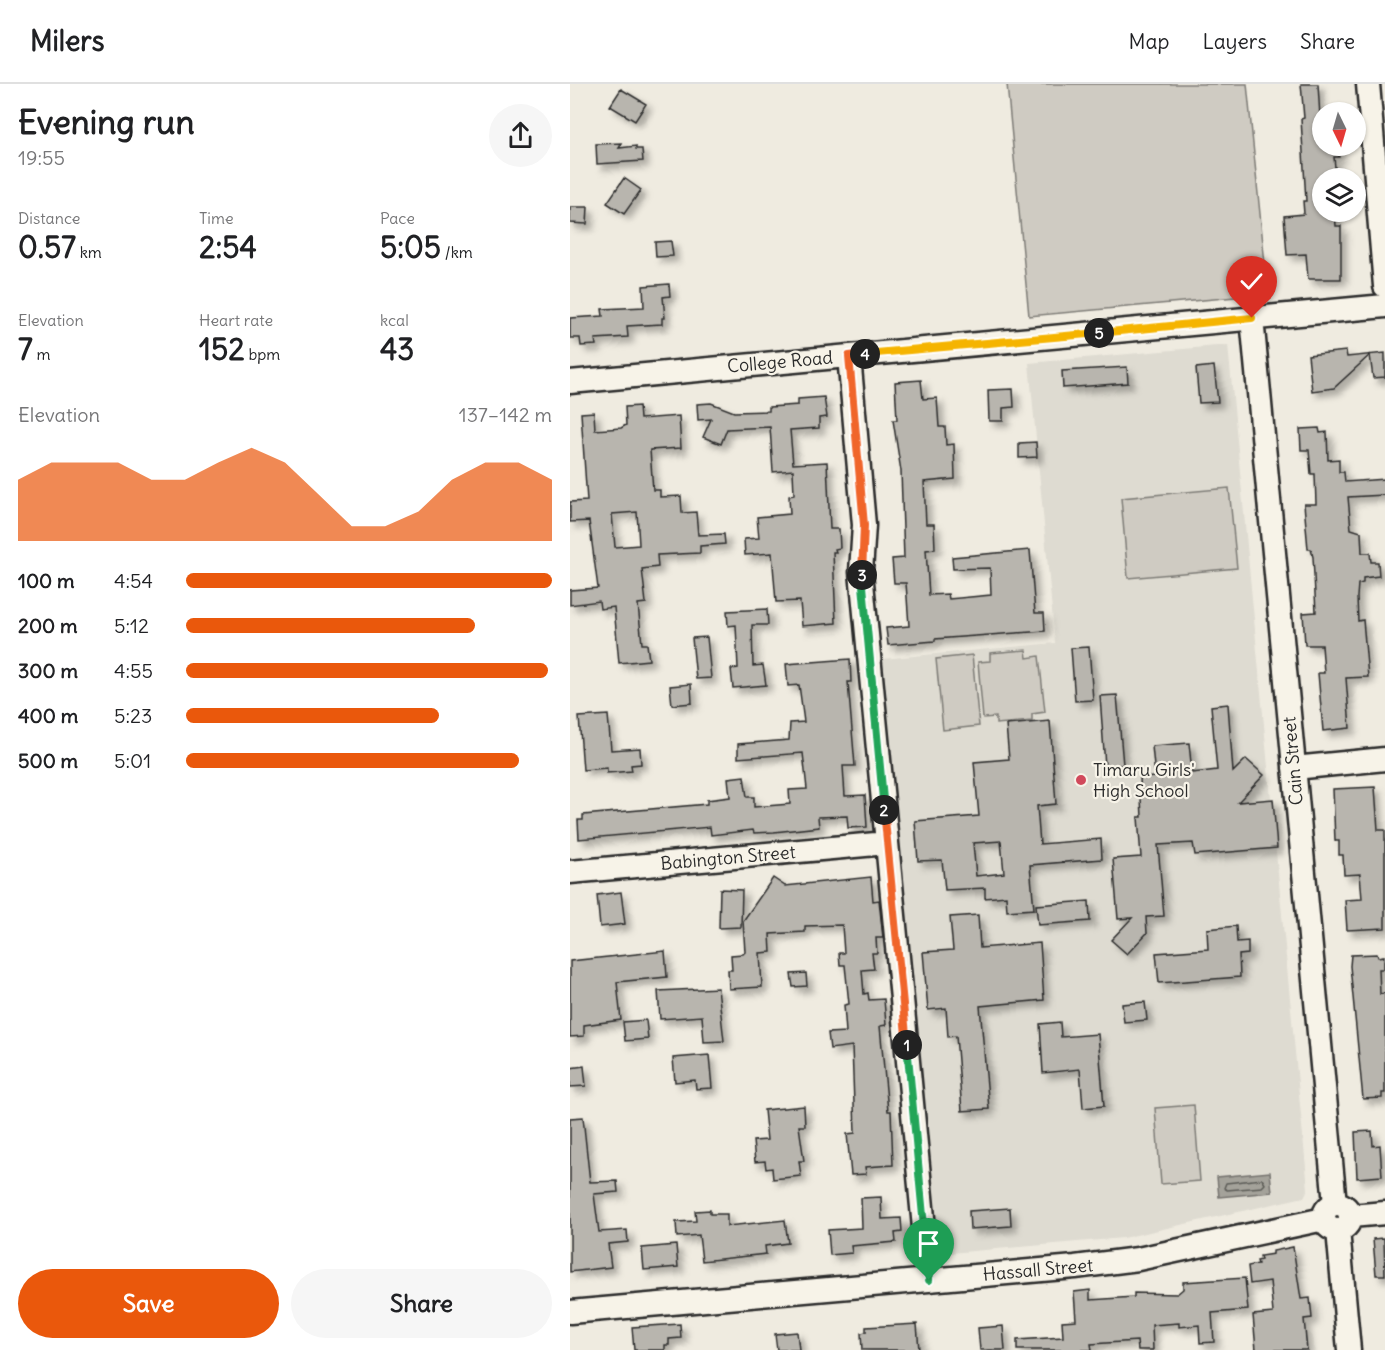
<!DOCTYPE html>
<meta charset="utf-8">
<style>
body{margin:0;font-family:Delius,sans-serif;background:#f6f6f6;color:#202124;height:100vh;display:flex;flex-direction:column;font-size:22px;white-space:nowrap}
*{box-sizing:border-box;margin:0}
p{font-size:20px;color:#757577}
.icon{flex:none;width:33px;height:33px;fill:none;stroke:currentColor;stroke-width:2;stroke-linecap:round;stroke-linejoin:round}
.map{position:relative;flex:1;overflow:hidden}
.panel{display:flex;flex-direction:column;background:#fff;width:570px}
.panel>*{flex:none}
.needle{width:39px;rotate:175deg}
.tools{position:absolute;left:742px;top:18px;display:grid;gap:12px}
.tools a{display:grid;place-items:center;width:54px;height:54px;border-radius:50%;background:#fff;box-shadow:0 2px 4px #0004;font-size:30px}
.pin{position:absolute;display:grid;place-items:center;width:51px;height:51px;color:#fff;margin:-62px -26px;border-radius:50% 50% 50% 0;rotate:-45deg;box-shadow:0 0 6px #0007}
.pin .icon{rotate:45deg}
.km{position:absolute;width:30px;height:30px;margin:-15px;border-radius:50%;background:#222;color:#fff;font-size:16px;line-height:30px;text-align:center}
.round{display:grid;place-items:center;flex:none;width:63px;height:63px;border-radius:32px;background:#f6f6f6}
.headline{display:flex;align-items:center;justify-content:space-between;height:102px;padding:0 18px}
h1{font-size:33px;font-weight:800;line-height:45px}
.figures{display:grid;grid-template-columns:repeat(3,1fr);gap:9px;height:102px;padding:6px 18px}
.figures div{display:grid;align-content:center}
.figures b{font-size:30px;font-weight:800}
.figures small{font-size:16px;font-weight:400}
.figures p{font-size:16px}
.chart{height:168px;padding:12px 18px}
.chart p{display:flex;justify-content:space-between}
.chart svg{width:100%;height:108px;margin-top:6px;fill:#ea580c;opacity:.7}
.action{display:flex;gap:12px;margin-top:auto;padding:12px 18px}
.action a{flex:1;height:69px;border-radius:36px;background:#ea580c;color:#fff;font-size:24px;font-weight:800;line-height:69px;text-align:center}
.action a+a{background:#f6f6f6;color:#202124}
ul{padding:0 18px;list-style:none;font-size:20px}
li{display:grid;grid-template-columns:96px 72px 1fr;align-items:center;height:45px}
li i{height:15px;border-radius:8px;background:#ea580c}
header{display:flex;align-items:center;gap:36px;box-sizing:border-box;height:84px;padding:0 30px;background:#fff;border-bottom:2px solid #e0e0e0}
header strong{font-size:28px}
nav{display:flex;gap:33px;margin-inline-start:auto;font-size:21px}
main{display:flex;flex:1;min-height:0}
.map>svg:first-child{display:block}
.built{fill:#dedbd1}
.green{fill:#cfcbc2;stroke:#7d7b76;stroke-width:1.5}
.water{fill:#a4a29a;stroke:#74726e;stroke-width:1.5}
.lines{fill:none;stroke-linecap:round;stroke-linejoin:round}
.shore{stroke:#5b5b57;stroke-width:1.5}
.building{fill:#b8b5ae;stroke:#2b2b2b;stroke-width:1.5;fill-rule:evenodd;filter:url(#shadow)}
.minor-casing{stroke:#2b2b2b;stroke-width:27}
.minor{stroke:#f7f3e8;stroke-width:22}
.split-1-casing{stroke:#fff;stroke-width:12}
.split-2-casing{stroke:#fff;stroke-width:12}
.split-3-casing{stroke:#fff;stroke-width:12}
.split-4-casing{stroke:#fff;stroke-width:12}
.split-5-casing{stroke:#fff;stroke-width:12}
.split-6-casing{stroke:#fff;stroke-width:12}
.split-1{stroke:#22a559;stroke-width:8}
.split-2{stroke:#f0652b;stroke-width:8}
.split-3{stroke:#22a559;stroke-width:8}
.split-4{stroke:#f0652b;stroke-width:8}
.split-5{stroke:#f5b400;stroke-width:8}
.split-6{stroke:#f5b400;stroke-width:8}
.poi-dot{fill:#d1495b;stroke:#f7f3e8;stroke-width:2}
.labels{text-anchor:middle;stroke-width:4.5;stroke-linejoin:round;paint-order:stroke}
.street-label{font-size:18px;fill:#2b2b2b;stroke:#f7f3e8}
.poi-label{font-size:18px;fill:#2b2b2b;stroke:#f7f3e8;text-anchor:start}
</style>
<header>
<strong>Milers</strong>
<nav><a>Map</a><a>Layers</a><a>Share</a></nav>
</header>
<main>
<section class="panel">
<div class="headline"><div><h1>Evening run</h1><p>19:55</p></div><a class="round"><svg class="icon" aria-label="share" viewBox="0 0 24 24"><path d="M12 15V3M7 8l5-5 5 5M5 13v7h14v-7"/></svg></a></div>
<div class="figures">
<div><p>Distance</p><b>0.57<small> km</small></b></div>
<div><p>Time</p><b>2:54</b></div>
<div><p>Pace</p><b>5:05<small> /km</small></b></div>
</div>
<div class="figures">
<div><p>Elevation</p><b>7<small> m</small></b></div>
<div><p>Heart rate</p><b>152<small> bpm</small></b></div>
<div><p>kcal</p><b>43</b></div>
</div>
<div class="chart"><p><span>Elevation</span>137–142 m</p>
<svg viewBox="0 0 160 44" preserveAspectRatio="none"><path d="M0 44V19L10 12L20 12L30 12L40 19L50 19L60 12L70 6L80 12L90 25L100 38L110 38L120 32L130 19L140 12L150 12L160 19V44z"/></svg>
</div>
<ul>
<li><b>100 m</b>4:54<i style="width:100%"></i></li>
<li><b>200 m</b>5:12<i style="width:79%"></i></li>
<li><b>300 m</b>4:55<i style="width:99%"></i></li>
<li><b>400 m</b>5:23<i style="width:69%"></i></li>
<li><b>500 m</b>5:01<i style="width:91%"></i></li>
</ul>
<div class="action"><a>Save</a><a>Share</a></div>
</section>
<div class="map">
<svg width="815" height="1266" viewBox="0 0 815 1266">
<defs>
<filter id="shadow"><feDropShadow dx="5.5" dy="5.5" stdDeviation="3" flood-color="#0004"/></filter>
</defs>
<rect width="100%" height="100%" fill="#efebe0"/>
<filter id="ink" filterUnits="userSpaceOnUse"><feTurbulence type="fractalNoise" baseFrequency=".0167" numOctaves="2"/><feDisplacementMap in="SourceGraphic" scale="12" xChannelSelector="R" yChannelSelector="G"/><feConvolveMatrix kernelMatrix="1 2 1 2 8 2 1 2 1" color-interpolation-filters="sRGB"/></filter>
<g filter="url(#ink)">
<path class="built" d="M658,261l80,844 -4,8 -181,41 -184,16 -57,-595 173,-16 -26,-280z"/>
<path class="green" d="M437,0h240l21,210 -239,22z
M659,404l8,80 -109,10 -7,-80z
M456,566l1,8 12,-2 6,56 -13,2v7l-36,3v-7l-13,1 -5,-56 12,-1v-8z
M402,571l7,71 -36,4 -7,-71z
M624,1021l6,76 -39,3 -6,-76z"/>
<path class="water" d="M700,1088l2,20 -53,5 -2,-20z"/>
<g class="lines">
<path class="shore" d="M692,1095l3,5 -3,3 -35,3 -3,-2 2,-5z"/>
</g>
<path class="building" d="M731,0h17l2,33h3v29h15l1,11h-5l2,21h-13v34h12l1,14h5v53h-33l-2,-25 -19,1 -3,-39 20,-2 -1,-13h3l-5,-82 3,-1z
M51,5l25,15 -11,17 -25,-15z
M52,59l-3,5 17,-2v3h6l1,12 -46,3 -1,-20z
M54,94l17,12 -17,24 -17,-11z
M0,123h18l-1,17 -17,-1z
M101,157l2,15 -17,1 -1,-15z
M99,200l1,12 -7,1 2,21h-3v6l-35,2 1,11 -33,2 1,6 -15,1 -1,-8h-10v-20l33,-2 -1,-7 42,-2 -1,-21z
M776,267l1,6 38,-4v24l-12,1 -3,-23 -36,33 -22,3 -4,-36z
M644,282l4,36 -19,1 -3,-35z
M557,283l1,16 -65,5 -1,-17z
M351,296l2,19 14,-1 2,29h6l1,18 8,-1 1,35 -31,3 2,42h8l1,25 -9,1 3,45 19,-1 1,5 42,-4 -1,-27 -37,1 -1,-12 78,-7 5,63h9l1,18 -110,8v2l-47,4 -2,-17 23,-2 -3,-43h-12l-2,-24 12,-1 -3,-87 -8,-51h4l-2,-38z
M443,305l1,18 -11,1v13h-14l-1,-31z
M254,313l3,20 -8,1v10l-29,2 3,34 34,-2 3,67h9l1,19 -5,1 1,3h-3l3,71 -34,3 -2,-25 -24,1 -4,-49 -27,2 -1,-16 15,-1 -2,-21 33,-3 -1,-18 5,-1 -1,-25 -20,2 -3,-45 -43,2 -6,15 -18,-7 8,-18 -13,1 -1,-16 14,-1 23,9 35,-1v-4l29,-2v-6z
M69,322l1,13 39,-3 2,32 -31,2 3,40h7v7l21,-1 1,17 14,-1 2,23 26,-1 1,10 -25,2v7l-43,2 1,12 -16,2 4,34 -8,1 4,40h5l2,16 -30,3 -5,-56 -14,2 -1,-8 -29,4v-15l28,-2 -9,-67 -19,1v-20l17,-1 -6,-88 13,-1 1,18 26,-2 5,-3 -1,-18zM67,428l2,33 -24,2 -3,-33z
M749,344l1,5 7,-1 1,28 11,-1v13h5l1,10 40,-3v16l-37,2 3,32 10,3 1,21h8l1,9h7l1,14 -16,2v5l-5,1 -1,13 1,24 5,-1 5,57 -22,1 4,50 -27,3 -5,-58h6l-2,-28h-17l-2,-32 13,-1 -3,-55 -2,-8h-3l-4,-45h12l-1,-30h-4l-2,-24h-8l-1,-21z
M466,358l1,15 -18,1v-15z
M197,525l1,16h-16l1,41 10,-1 3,20 -33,3 -2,-19 7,-1 -2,-43 -8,1 -1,-15z
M137,553l4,41 -15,1 -4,-41z
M519,563l4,53 -18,1 -4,-53z
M280,575l1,23h-3l7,84h-12l2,30 20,-1 2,32 -19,1 -1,-12 -29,1 1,10 -45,5 -20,1 -1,-3 -42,5 -1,-8 -131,12 -1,-19h5v-5l124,-11v-4l23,-3 -2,-19 16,-2 3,21h7v10l36,-3 -1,-14 18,-1 -4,-36 -65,5v-14l51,-4 1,-17 14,-1 -5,-37 -11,1 -2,-22z
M121,600l1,19 -20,2 -2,-19z
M547,611l6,70 -18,1 -5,-70z
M658,620l5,68 13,-13 18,16 -26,27 35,-3 4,49 -82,7 -2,-12 -35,2 6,71 -18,1 1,16 -20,21 -16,-14 21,-22 -14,1 -5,-60 28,-2 -3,-40h4l-2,-39 15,-1 -3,-31 37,-3 3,30 25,-3 -6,-64z
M38,631l3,35 29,-2 1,16 -10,1 1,6 -25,2v-5l-24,2 -4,-53z
M480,637l6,83 -19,2 3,38 61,-5 1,20 -72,6 4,44 -27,2 -1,-15 -21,2v-10l-40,2 -3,-30 -24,1 -3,-40 64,-5 -5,-54 35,-3 -3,-34zM431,757l3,32 -28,3 -3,-33z
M805,703l3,43h7v98l-38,2 -2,-30 17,-1 -2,-25 -16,1 -1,-20h-4v-14h-4l-2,-52z
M301,793l2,24 6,-1 4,38h-7l1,15h-5l2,16 -12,1 2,24 4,-1 1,7 15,-1 2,26 -6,1 8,85h3l2,54 -28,2 1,7 -15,1 -4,-41 8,-1 -3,-87 -22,3 -2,-16 18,-1 -2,-27 5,-1 -4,-39h-5l-1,-12h5l-2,-28 -37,1v6l-35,2 1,18 -11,1 2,34 -33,2 -1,-19h4l-1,-15 12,-1 2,-2 -2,-31 30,-43 12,8z
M150,805l22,1 -1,37 -22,1z
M51,808l4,32 -25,3 -3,-32z
M519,817l1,20 -52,4 -2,-20z
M408,831l2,33 60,-5 4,57 -64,6 9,103 -27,2 -6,-75 -8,1 -2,-29 -18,2 -5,-58 30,-2 -3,-33z
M666,842l1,16 11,-1v13l-9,1 1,22 -81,6 -3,-30 52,-4 -1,-20z
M95,867l2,26 -50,5 4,38 -37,5v11l-14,1v-76z
M807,870l1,3 6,-1v13h-5l1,25 5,-1v100h-3v5l-19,1 -13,-133 1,-11z
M236,889l1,13 -14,1 -2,-13z
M148,904l6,53 -20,1 -2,-26 -42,3 -2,-28z
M575,918l2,18 -23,2 -2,-18z
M76,936l2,19 -23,2 -2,-19z
M490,938l1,15 37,-3 6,72 -21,2 -3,-39 -37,4 -3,-49z
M139,971l3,33 -16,1 -1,-9 -20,2 -2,-24z
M14,982l2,20 -16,1v-19z
M234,1022l1,20h-6l5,35h-5l2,15 -28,3 -1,-11 -6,1 -1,-8 -10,1 -2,-21 14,-1 -3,-30z
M13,1033l7,65 27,-1 1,11 -24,2 5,38 28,-2 1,12 -20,2 3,23 -41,5v-154z
M802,1047l1,15 7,-1 2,31 -25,2 -2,-46z
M311,1113l1,22 19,-1 1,14 -7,1 1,9 -45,4 1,7 -22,2 -2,-25 34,-2 -1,-30z
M440,1124l1,18 -41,3 -1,-18z
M140,1126v4h17v12l58,-6 3,23 -23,3 1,8 -64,7 -3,-26 -22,2 -1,-15 20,-1 -1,-10z
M814,1154l1,37h-9l-3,-36z
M106,1161l2,22 -34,3 -2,-22z
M723,1163l8,52 9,-1 2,20 -8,1 3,31h-51l-3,-35 20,-2 -3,-32 -20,3 -2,-18 10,-2 -1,-3 4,-1 -1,-4 13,-2v-3z
M675,1194l3,32 -36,3 2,29 -14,1 -1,-18 -20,2v-4l-27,2 1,25h-15l-1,-9 -46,3 1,6h-75v-10l46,-3 -1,-16 14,-1 -2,-28 16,-2v10l44,-3v-4l43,1 6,-5v-7z
M110,1240l1,14 -12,1v6h-4v5h-31l-2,-23z
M347,1240l2,26h-57l-1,-17 5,-1v-5z
M433,1242l2,24h-25l-2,-22z
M227,1248l2,18h-22l-2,-16z"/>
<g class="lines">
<g class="minor-casing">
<path id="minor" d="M798,0l17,202
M682,234l83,886
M279,272l15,169 -3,47 68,708
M0,298l815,-76
M724,684l91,-9
M0,788l317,-29
M754 1133a13 13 0 1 1 26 0a13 13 0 1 1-26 0Z
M781,1132l34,-3
M768,1146l11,120
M0,1228l505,-45 63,-8 186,-40"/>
</g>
<use href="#minor" class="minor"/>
</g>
</g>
<g class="lines" filter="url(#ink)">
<g class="split-1-casing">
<path id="split-1" d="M337,961l22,235"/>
</g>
<g class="split-2-casing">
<path id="split-2" d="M314,726l23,235"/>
</g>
<g class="split-3-casing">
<path id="split-3" d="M292,491l22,235"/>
</g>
<g class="split-4-casing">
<path id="split-4" d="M292,491l2,-50 -15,-169 16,-2"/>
</g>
<g class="split-5-casing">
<path id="split-5" d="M295,270l234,-21"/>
</g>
<g class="split-6-casing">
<path id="split-6" d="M529,249l153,-15"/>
</g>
<use href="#split-1" class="split-1"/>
<use href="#split-2" class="split-2"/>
<use href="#split-3" class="split-3"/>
<use href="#split-4" class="split-4"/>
<use href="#split-5" class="split-5"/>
<use href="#split-6" class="split-6"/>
</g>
<circle class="poi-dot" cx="511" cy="696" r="6"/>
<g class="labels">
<g class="street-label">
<text transform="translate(210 278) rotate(-5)" y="6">College Road</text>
<text transform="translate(723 677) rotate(-95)" y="6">Cain Street</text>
<text transform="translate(158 774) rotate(-5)" y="6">Babington Street</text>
<text transform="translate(468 1186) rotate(-5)" y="6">Hassall Street</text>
</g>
<g class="poi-label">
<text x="523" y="692">Timaru Girls'<tspan x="523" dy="21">High School</tspan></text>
</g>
</g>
</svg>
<div class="tools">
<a><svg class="needle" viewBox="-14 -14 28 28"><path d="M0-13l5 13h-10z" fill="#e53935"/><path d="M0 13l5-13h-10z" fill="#757577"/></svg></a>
<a><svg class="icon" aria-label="layers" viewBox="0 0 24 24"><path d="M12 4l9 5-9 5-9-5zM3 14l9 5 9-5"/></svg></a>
</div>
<div class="pin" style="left:359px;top:1196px;background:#1e9e55"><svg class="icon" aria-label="arrive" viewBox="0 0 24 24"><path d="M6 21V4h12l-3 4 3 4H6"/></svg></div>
<div class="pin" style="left:682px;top:234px;background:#d93025"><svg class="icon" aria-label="check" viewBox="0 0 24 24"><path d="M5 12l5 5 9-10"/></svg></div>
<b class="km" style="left:337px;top:961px">1</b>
<b class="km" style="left:314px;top:726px">2</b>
<b class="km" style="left:292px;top:491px">3</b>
<b class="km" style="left:295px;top:270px">4</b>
<b class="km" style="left:529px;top:249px">5</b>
</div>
</main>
